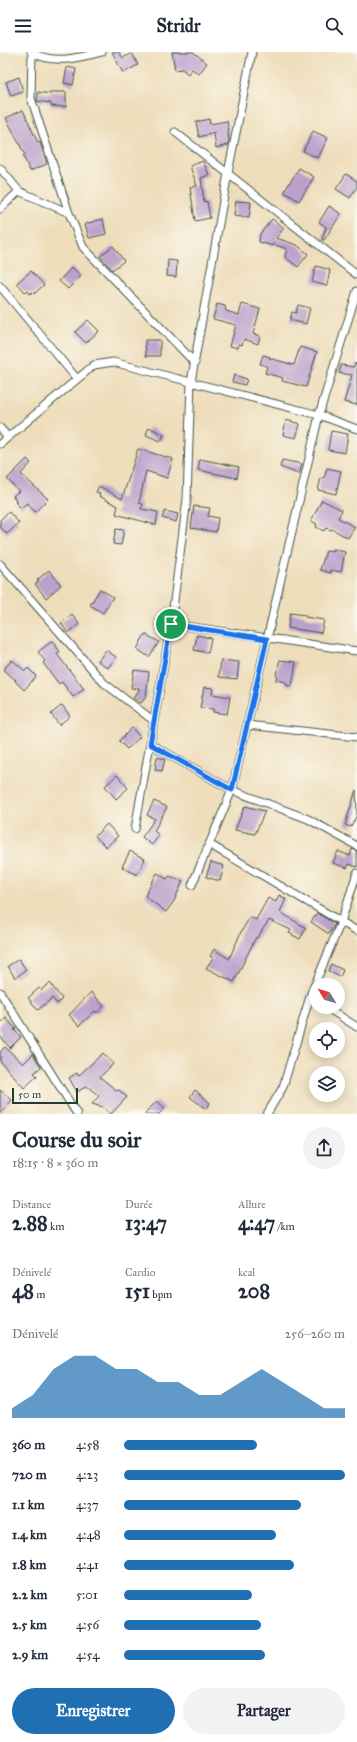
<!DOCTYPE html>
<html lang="fr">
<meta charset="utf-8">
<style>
body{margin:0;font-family:"IM FELL Great Primer",serif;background:#f2f2f3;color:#1f2937;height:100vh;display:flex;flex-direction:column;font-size:15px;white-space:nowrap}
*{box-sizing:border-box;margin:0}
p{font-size:13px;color:#747a83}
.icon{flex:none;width:22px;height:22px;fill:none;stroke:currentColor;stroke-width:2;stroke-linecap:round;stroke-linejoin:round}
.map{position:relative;height:1062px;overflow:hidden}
.side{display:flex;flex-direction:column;background:#fff;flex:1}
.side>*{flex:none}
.needle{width:26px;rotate:308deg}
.buttons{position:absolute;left:309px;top:926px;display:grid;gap:8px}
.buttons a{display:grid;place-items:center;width:36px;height:36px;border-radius:50%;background:#fff;box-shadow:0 2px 10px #0003;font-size:20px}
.scale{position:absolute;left:12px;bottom:10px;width:66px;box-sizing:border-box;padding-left:4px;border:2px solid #1f3d34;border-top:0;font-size:11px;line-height:14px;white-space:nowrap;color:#1f3d34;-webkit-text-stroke:3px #fbf7ec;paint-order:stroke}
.pin{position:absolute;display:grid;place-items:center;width:34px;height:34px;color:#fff;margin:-17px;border:2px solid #fff;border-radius:50%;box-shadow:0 1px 4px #0007}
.round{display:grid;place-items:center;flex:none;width:42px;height:42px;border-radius:21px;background:#f2f2f3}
.headline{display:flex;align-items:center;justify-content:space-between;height:68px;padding:0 12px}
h1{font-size:22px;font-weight:800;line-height:30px}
.metrics{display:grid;grid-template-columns:repeat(3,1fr);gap:6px;height:68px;padding:4px 12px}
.metrics div{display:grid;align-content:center}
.metrics b{font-size:20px;font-weight:800}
.metrics small{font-size:11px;font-weight:400}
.metrics p{font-size:11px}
.chart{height:112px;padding:8px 12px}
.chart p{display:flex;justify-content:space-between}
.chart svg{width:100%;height:72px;margin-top:4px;fill:#1f6fb2;opacity:.7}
.button{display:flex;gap:8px;margin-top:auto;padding:8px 12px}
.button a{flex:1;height:46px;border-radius:24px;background:#1f6fb2;color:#fff;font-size:16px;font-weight:800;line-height:46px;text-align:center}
.button a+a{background:#f2f2f3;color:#1f2937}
ul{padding:0 12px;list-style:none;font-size:13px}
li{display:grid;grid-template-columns:64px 48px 1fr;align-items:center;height:30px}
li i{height:10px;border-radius:5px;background:#1f6fb2}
header{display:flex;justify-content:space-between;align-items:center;height:52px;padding:0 12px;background:#fff;font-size:18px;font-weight:800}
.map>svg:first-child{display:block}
.building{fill:#bca0cc}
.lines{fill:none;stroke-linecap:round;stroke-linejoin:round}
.minor-casing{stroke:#3e5548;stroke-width:9}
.minor{stroke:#fff;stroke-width:7}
.route-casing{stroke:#fff;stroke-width:8}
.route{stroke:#1a73e8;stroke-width:5}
</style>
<header><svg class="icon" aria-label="menu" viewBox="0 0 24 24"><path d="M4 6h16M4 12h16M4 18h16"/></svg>Stridr<svg class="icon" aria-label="search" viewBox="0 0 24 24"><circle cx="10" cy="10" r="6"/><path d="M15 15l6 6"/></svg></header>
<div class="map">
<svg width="357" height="1062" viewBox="0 0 357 1062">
<rect width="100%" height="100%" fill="#fbf7ec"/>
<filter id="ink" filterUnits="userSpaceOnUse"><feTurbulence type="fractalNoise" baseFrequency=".025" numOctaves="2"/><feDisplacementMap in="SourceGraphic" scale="8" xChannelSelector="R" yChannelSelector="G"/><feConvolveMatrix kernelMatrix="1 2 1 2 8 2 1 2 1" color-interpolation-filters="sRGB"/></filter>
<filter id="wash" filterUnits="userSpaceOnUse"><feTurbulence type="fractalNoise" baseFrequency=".012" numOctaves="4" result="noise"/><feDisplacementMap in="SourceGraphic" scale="16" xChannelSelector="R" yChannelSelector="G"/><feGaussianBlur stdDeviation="0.9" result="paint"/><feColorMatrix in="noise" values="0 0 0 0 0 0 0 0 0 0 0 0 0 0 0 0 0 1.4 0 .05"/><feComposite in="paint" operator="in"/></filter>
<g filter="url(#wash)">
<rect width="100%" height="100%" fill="#eeddba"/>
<g id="blocks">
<path class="building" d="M112,0h7l4,6 9,-5 6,12 -15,8z
M172,0h21l14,11 -8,11 -7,-5 -4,5 -6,-5 -7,1z
M67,15l9,2 -3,16 -9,-2z
M19,25l4,15 -12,4 -5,-14z
M38,40l13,2v-2h15v15l-15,-1v-3l-14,-2z
M23,58l15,33 2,-1 7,22 -17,7 -7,-15 2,-1 -19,-37z
M209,67l1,5 17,-3 2,10h-1l1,9 -1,5 -12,3 -2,-15 -15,4 -3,-15z
M313,79l15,7 -10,20 -15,-7z
M203,109l6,14 -8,3 3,24 3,-1 3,17 -15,3 -5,-34 7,-1 -7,-20z
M299,116l15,9 -15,24 -15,-9z
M346,122l11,7v6l-7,11 -14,-9z
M236,149l15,1 -2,16 -15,-2z
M329,154l12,8 -17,26h-2l4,-13 -7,-5z
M103,167l3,15 -17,4 -4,-14z
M272,167l12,9 -8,10 21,7 11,9 -10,13 -13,-10 2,-8 -14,-5v2l-14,-4 1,-8z
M113,194l11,15 -12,9 -12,-14z
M168,208l9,1 -1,16 -9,-1z
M316,214l14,4 -3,16 -15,-4z
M72,215l9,9 -13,13 -9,-8z
M31,219l13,14 -10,9 -2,-2 -2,2 -2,-3 -3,1 -8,-9z
M217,252l8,2 1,5 13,4 3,-11 18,5 -7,25 7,2 -2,8 -14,-5 -2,6 -3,-1 -1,4 -8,-2 6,-21 -23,-6z
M298,253l12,3 -4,16 -16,-4 2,-8 4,1z
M88,268l11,11 -13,12 -11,-11z
M145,288h15v16h-14z
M300,295l17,5 -11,35 -24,-6 1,-3 -18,-5 2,-7 -7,-2 3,-9 7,2 -1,1 25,7z
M355,311l2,1v41l-13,-3 8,-27 -13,-2 2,-8 13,2z
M234,323l13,4 -2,6 -13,-3z
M286,368l14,4 -4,14 -13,-3z
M149,375l15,8 -3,6 -15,-6z
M331,379l17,3 -3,19 -17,-3z
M138,397l35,10 -6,19 -21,-7 -7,32 4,1 -2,5 17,3 -2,13 -40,-11 2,-8 -19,-10 1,-2 -4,-2 3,-6 23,13z
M27,407l4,4 -10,11 27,25 -13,13 -8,-9 -6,5 -6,-6 2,-1 -4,-5 6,-5 -12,-12z
M200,407l39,8 -2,11 -39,-8z
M282,408l20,4 -3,10 -19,-7z
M327,416l14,3 -5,23 -18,-4 3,-12h3z
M322,448l20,10 -4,8 17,9 -7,11 -16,-9 -1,1 -5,-2 -2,3 -8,-4 1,-3 -6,-3z
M194,454l16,2 -2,8 10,2 -2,14 -25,-4z
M165,459l13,3 -2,8 -14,-4z
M9,460l10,11 -12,11 -7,-7v-7z
M116,477l8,1 -3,15 -8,-1z
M333,497l12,3 -4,20 -10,-2v3l-11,-3 6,-19 7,1z
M49,518l12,15 -15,13 -11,-14 4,-3 -2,-1z
M100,537l13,8 -10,16 -13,-8z
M290,561l15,2v2l19,3 -3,13 -33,-5z
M72,562l7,10 -11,9 -7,-10z
M145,582l14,8 -10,15 -12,-8z
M197,583l14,3 -3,15 -14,-3z
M52,589l8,11 -3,2 27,35 -11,8 -11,-15 -3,2 -16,-21 2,-2 -7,-9z
M106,598l10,7 -8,11 -10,-7z
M12,608l13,11 3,-3 8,8 -12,14 -9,-9 1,-1 -13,-10z
M221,608l18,2 -2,17 -18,-2z
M280,608l16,2 -4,24 -6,-1v-3l-10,-2 1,-5 -1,-1z
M134,618l15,2 -3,25 -5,6 -8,-5 7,-9 -9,-1z
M204,635l9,1 -1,6 18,3 -3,17 -14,-2v-3l-13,-1z
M62,653l8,11 -11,9 -8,-11z
M132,676l8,9 -13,12 -8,-8z
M157,705l8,2 -3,12 -7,-1z
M117,723l11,13 -12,11 -11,-13z
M356,738l1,25 -6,12 -6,-2z
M154,749l13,6 -13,24 5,4 -7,10 -10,-8 13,-18 -8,-4z
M245,754l20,5 -10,23 -20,-4z
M107,772l11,12 -12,11 -11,-11z
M352,797l5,2v16l-8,-3 -2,4 -14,-5 5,-12 12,5z
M130,799l15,8 -8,16 -15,-8z
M211,810l13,4 -4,15 -14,-4z
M157,821l10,6 2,-3 14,5 -9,20 -8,11 -21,-16z
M279,843l7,4 -6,13 26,16 -6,11 -11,-6 2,-3 -22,-10 -12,18 -1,-1 -22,45 -28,-14 7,-10 -3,-2 4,-7 15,10 12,-27 9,-15 6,3 12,-22 8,4z
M317,861l18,11 -6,10 -18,-12z
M19,907l7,11 -11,8 -7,-12z
M331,912l12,6 -3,7 -12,-6z
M50,931l12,16 -5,5 -5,-6 -14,12 -10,-12 11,-10 2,2z
M91,940l13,14 -7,7 -2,-2 -16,15 -10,-11z
M6,966l10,11 -2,1 7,7 -11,11 -10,-12v-12z
M5,995l18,17 10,-10 8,13 -7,6 3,3 -13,12 -24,-27v-9z
M103,1001l10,11 -13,13 17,14 2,-1 8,7 -16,17 -8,-7 -11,-3 7,-8 -12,-10 -10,6 -8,-14 8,-5 1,3z
M0,1038l12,10 -12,14z
M195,1038l15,13 -4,6 -16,-12z
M157,1049l8,7 -6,6h-15z"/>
</g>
</g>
<g filter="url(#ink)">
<use href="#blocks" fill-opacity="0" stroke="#3e5548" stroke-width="1"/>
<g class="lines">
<g class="minor-casing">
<path id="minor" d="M31,0c22,13 48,6 71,0
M32,1l-1,45 38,115 14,34 112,116
M175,80l182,143
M0,116l19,23 50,22
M0,157l19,-18
M0,234l77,93
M0,376l8,9
M0,392l94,-79 19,-3 206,53 38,14
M0,512l104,119 50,38
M171,572l186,27
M247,673l110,12
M150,692l82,46 76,29 49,27
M135,777l36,-205 16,-125 4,-117 37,-209 24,-121
M209,792l148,87
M192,833l40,-95 87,-375 38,-124
M0,940l77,122
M326,955l31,20
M267,1062l16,-27 27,-91 31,-74 16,-49"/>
</g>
<use href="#minor" class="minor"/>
</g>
</g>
<g class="lines" filter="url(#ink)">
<g class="route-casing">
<path id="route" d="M171,572l96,15 -35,151 -82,-46z"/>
</g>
<use href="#route" class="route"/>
</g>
</svg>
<div class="buttons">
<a><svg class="needle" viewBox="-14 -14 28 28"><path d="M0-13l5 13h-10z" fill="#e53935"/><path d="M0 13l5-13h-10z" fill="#747a83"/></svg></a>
<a><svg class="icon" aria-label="locate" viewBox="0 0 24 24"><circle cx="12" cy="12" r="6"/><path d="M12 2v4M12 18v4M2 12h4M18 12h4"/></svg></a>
<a><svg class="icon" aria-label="layers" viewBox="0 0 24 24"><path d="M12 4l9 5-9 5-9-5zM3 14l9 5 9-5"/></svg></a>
</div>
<div class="scale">50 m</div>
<div class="pin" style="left:171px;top:572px;background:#1e9e55"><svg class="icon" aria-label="arrive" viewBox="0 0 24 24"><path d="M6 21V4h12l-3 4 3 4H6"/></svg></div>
</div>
<section class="side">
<div class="headline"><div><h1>Course du soir</h1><p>18:15 · 8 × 360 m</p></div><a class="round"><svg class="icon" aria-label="share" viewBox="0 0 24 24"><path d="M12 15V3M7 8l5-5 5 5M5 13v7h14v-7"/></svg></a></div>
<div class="metrics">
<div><p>Distance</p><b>2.88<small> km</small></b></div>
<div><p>Durée</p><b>13:47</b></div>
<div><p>Allure</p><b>4:47<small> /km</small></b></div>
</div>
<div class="metrics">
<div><p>Dénivelé</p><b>48<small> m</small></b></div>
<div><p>Cardio</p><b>151<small> bpm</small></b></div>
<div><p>kcal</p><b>208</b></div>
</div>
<div class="chart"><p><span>Dénivelé</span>256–260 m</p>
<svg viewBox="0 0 160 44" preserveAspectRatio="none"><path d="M0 44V38L10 30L20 14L30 6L40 6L50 14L60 14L70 22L80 22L90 30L100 30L110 22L120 14L130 22L140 30L150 38L160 38V44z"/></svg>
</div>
<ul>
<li><b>360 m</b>4:58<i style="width:60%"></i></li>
<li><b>720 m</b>4:23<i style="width:100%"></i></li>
<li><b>1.1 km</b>4:37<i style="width:80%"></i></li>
<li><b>1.4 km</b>4:48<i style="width:69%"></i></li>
<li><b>1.8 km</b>4:41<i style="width:77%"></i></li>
<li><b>2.2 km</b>5:01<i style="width:58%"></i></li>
<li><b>2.5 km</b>4:56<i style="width:62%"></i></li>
<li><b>2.9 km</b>4:54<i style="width:64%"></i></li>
</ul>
<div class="button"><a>Enregistrer</a><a>Partager</a></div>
</section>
